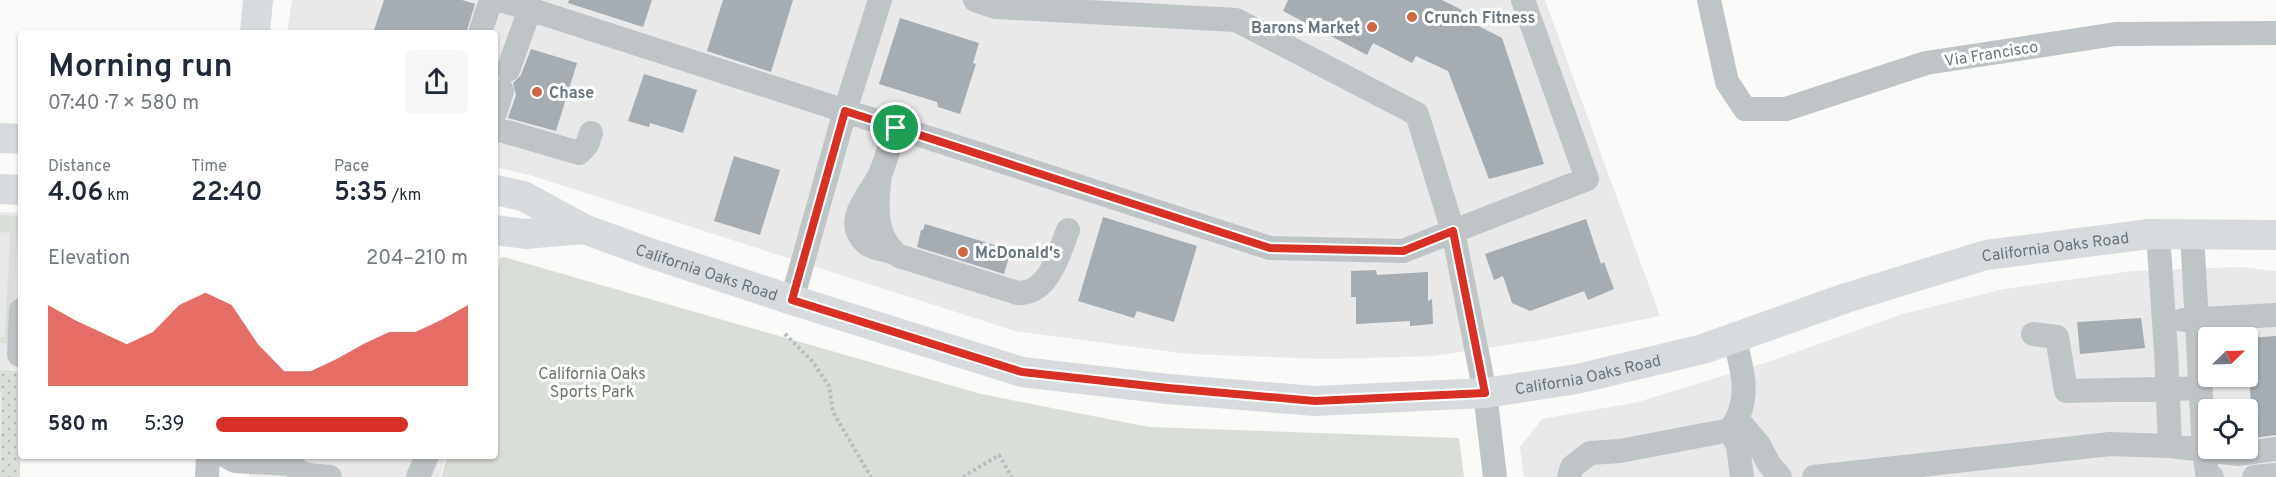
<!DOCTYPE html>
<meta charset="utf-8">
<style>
body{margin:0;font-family:Overpass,sans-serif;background:#f6f6f7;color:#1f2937;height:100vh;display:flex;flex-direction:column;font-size:22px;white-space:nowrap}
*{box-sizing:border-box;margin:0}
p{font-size:20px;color:#747a83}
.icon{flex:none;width:33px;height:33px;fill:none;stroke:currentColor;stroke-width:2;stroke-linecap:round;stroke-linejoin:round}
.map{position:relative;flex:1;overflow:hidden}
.drawer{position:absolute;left:18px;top:30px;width:480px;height:429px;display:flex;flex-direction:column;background:#fff;border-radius:6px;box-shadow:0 2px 4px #0004}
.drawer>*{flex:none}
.needle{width:39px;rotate:67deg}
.controls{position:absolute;left:2198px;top:327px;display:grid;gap:12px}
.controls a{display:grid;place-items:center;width:60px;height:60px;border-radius:6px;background:#fff;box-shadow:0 2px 4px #0004;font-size:30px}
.pin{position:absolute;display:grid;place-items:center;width:51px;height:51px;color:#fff;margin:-26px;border:3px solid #fff;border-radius:50%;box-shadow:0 2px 6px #0007}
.round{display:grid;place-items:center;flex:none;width:63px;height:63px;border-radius:6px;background:#f6f6f7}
.headline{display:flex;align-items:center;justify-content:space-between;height:102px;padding:0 30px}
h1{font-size:33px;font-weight:600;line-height:45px}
.metrics{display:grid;grid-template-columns:repeat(3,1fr);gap:9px;height:102px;padding:6px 30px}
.metrics div{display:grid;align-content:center}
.metrics b{font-size:26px;font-weight:600}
.metrics small{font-size:16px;font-weight:400}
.metrics p{font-size:16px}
.chart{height:168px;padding:12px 30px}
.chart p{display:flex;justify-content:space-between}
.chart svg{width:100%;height:108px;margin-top:6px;fill:#d93025;opacity:.7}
ul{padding:0 30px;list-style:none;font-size:20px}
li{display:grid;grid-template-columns:96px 72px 1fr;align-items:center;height:45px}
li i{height:15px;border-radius:8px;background:#d93025}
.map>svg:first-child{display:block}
.built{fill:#e8e9e8;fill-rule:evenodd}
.green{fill:#daded8}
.garden{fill:url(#garden-dots)}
.building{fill:#a5acb2}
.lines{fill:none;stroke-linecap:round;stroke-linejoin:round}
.path{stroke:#babdc0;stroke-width:4;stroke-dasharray:3 3;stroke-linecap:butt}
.minor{stroke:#bfc4c7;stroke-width:24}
.major{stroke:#d8dbde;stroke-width:30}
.route-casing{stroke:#fff;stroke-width:12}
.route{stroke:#d93025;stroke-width:8}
.poi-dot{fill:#d06642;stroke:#fff;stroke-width:2}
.labels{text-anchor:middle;stroke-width:6;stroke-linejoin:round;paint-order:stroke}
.poi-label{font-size:16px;font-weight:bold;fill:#67757f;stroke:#fff;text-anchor:start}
.street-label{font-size:16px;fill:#67757f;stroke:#fff}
.park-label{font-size:16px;fill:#697866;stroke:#fff}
</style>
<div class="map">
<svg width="2276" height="477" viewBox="0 0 2276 477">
<defs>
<pattern id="garden-dots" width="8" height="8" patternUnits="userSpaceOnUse" patternTransform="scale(1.5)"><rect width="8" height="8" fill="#daded8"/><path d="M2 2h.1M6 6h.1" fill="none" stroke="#b5b9b4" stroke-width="1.8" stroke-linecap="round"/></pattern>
</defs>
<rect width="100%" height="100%" fill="#fafaf8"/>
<path class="built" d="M292,0h1253l115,316 -115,23 -112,17 -105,3 -140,-5 -173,-23 -482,-155 -38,-9v-134h-208z
M0,212l21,1v157l-11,-1 -4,108h-6z
M2240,267l36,4v206h-752l-4,-30 22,-28 96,-17 127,-39 138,-49 101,-25 128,-18zM2208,338h39v38h-39zM2208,410h39v38h-39z
M250,456h195l-5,21h-191z"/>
<path class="green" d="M0,215l21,1v20l-4,4 -4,104 -13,-1v-6h5l5,-104 -10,-1z
M504,257l477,137 168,33 310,11 5,39h-1023l6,-21h48v-168l5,-30z"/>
<path class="garden" d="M0,370l21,1 -1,106h-20l2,-85h-2z"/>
<path class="building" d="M384,0h78l13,4 -9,29h-93z
M569,0h83l-9,27 -75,-24z
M723,0h70l-22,72 -64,-21z
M1288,0h154l20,10 -3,6 43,22 42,126 -55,15 -41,-108 -32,-15 -4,7 -39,-20 -6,12 -84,-44z
M900,18l79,25 -6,20 3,1 -16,50 -22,-7 -1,-5 -58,-18z
M531,49l46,14 -21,68 -48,-13 8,-23 -3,-12 8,-8z
M644,74l53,16 -14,43 -33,-10 -1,4 -21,-6z
M734,156l46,14 -20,65 -46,-14z
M1103,217l94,29 -23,76 -37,-11 -3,7 -56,-17z
M1586,219l15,45 3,-2 10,27 -26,11 -4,-9 -54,20 -18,-8 -9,-27 -9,4 -9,-26z
M925,224l86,26 -7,24 -87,-27 4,-17h2z
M1376,270l1,5 51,-3v29l4,-2 1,25 -23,2v-5l-54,3v-27h-5v-26z
M2141,318l4,30 -65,6 -3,-32z
M2276,336v99l-23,3 -6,-100z"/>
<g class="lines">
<path class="path" d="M785,334l27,27 17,25 4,26 38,65
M963,477l36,-22 13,22"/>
<path class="minor" d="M501,0l769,248 133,3 184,-72 -64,-179
M975,0l21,7 240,13 181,94 36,117 32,162 10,84
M1709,0l18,82 18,27h41l140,-46 190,-29 160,-1
M480,33l11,-33
M508,70l22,-61
M495,113l7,-22
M495,126l5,4 79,23 8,-8 4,-12
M896,128c-5,14 -9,29 -15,44 -8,20 -40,47 -16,70 9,9 24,6 34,14l119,37c31,1 41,-40 50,-63
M880,174c-3,26 -7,59 14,78
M2158,234l8,117 4,95
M2192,234l12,216 3,23 5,4
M792,300l53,-189 35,-111
M2183,320l93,-5
M2033,334l24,3 9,54 135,-3
M19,355l2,-45
M1738,420l21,25 10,19 11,13
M1730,430l8,16 4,31
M226,456l9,5 56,3
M293,456c-4,21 20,19 37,21
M207,477l1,-21
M418,477l9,-21
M1569,477l3,-10 18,-14 30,-2 110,-21c22,-29 13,-60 4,-92
M1814,477l296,-33 60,2 68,8 38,-5
M2254,477l22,-2"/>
<g class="major">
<path d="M255,33l3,-33"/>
<path d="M0,138l21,1"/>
<path d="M0,189l21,1"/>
<path id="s1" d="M495,190l28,6 61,33 63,23 145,48 230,72 146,17 147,12 170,-8 92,-14 126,-30 143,-51 140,-43 163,-21 127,1"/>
<path d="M495,230l30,4 59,-5"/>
</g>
</g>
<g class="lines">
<g class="route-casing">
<path id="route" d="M845,111l425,137 133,3 50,-20 32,162 -170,8 -147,-13 -146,-16 -230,-72z"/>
</g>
<use href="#route" class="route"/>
</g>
<g class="poi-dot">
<circle cx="1412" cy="17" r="6"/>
<circle cx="1372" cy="27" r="6"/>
<circle cx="537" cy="92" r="6"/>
<circle cx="963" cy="252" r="6"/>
</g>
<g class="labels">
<g class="poi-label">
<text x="1424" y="23">Crunch Fitness</text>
<text x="1360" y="33" text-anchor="end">Barons Market</text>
<text x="549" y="98">Chase</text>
<text x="975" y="258">McDonald's</text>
</g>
<g class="street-label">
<text transform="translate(1991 53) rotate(-9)" y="6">Via Francisco</text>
<text dy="6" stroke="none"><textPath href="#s1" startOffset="1614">California Oaks Road</textPath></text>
<text dy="6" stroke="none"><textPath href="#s1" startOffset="228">California Oaks Road</textPath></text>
<text dy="6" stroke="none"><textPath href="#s1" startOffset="1128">California Oaks Road</textPath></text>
</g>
<g class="park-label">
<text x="592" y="379">California Oaks<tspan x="592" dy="18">Sports Park</tspan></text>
</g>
</g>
</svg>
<div class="controls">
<a><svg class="needle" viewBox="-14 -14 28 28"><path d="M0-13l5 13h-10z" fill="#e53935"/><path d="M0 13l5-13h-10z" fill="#747a83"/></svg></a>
<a><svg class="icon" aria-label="locate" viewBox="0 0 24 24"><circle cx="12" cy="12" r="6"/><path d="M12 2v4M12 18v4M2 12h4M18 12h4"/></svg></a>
</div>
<div class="pin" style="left:896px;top:128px;background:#1e9e55"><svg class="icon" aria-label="arrive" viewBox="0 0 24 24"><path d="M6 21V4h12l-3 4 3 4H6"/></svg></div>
<section class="drawer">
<div class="headline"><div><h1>Morning run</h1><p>07:40 · 7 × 580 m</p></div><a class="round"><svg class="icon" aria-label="share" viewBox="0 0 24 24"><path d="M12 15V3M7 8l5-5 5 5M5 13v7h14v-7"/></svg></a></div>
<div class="metrics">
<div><p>Distance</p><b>4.06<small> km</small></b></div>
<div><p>Time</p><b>22:40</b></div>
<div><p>Pace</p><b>5:35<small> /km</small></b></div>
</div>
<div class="chart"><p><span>Elevation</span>204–210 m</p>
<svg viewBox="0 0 160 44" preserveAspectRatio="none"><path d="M0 44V11L10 17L20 22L30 27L40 22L50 11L60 6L70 11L80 27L90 38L100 38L110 33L120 27L130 22L140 22L150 17L160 11V44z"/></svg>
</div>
<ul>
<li><b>580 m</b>5:39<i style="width:76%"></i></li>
</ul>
</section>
</div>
